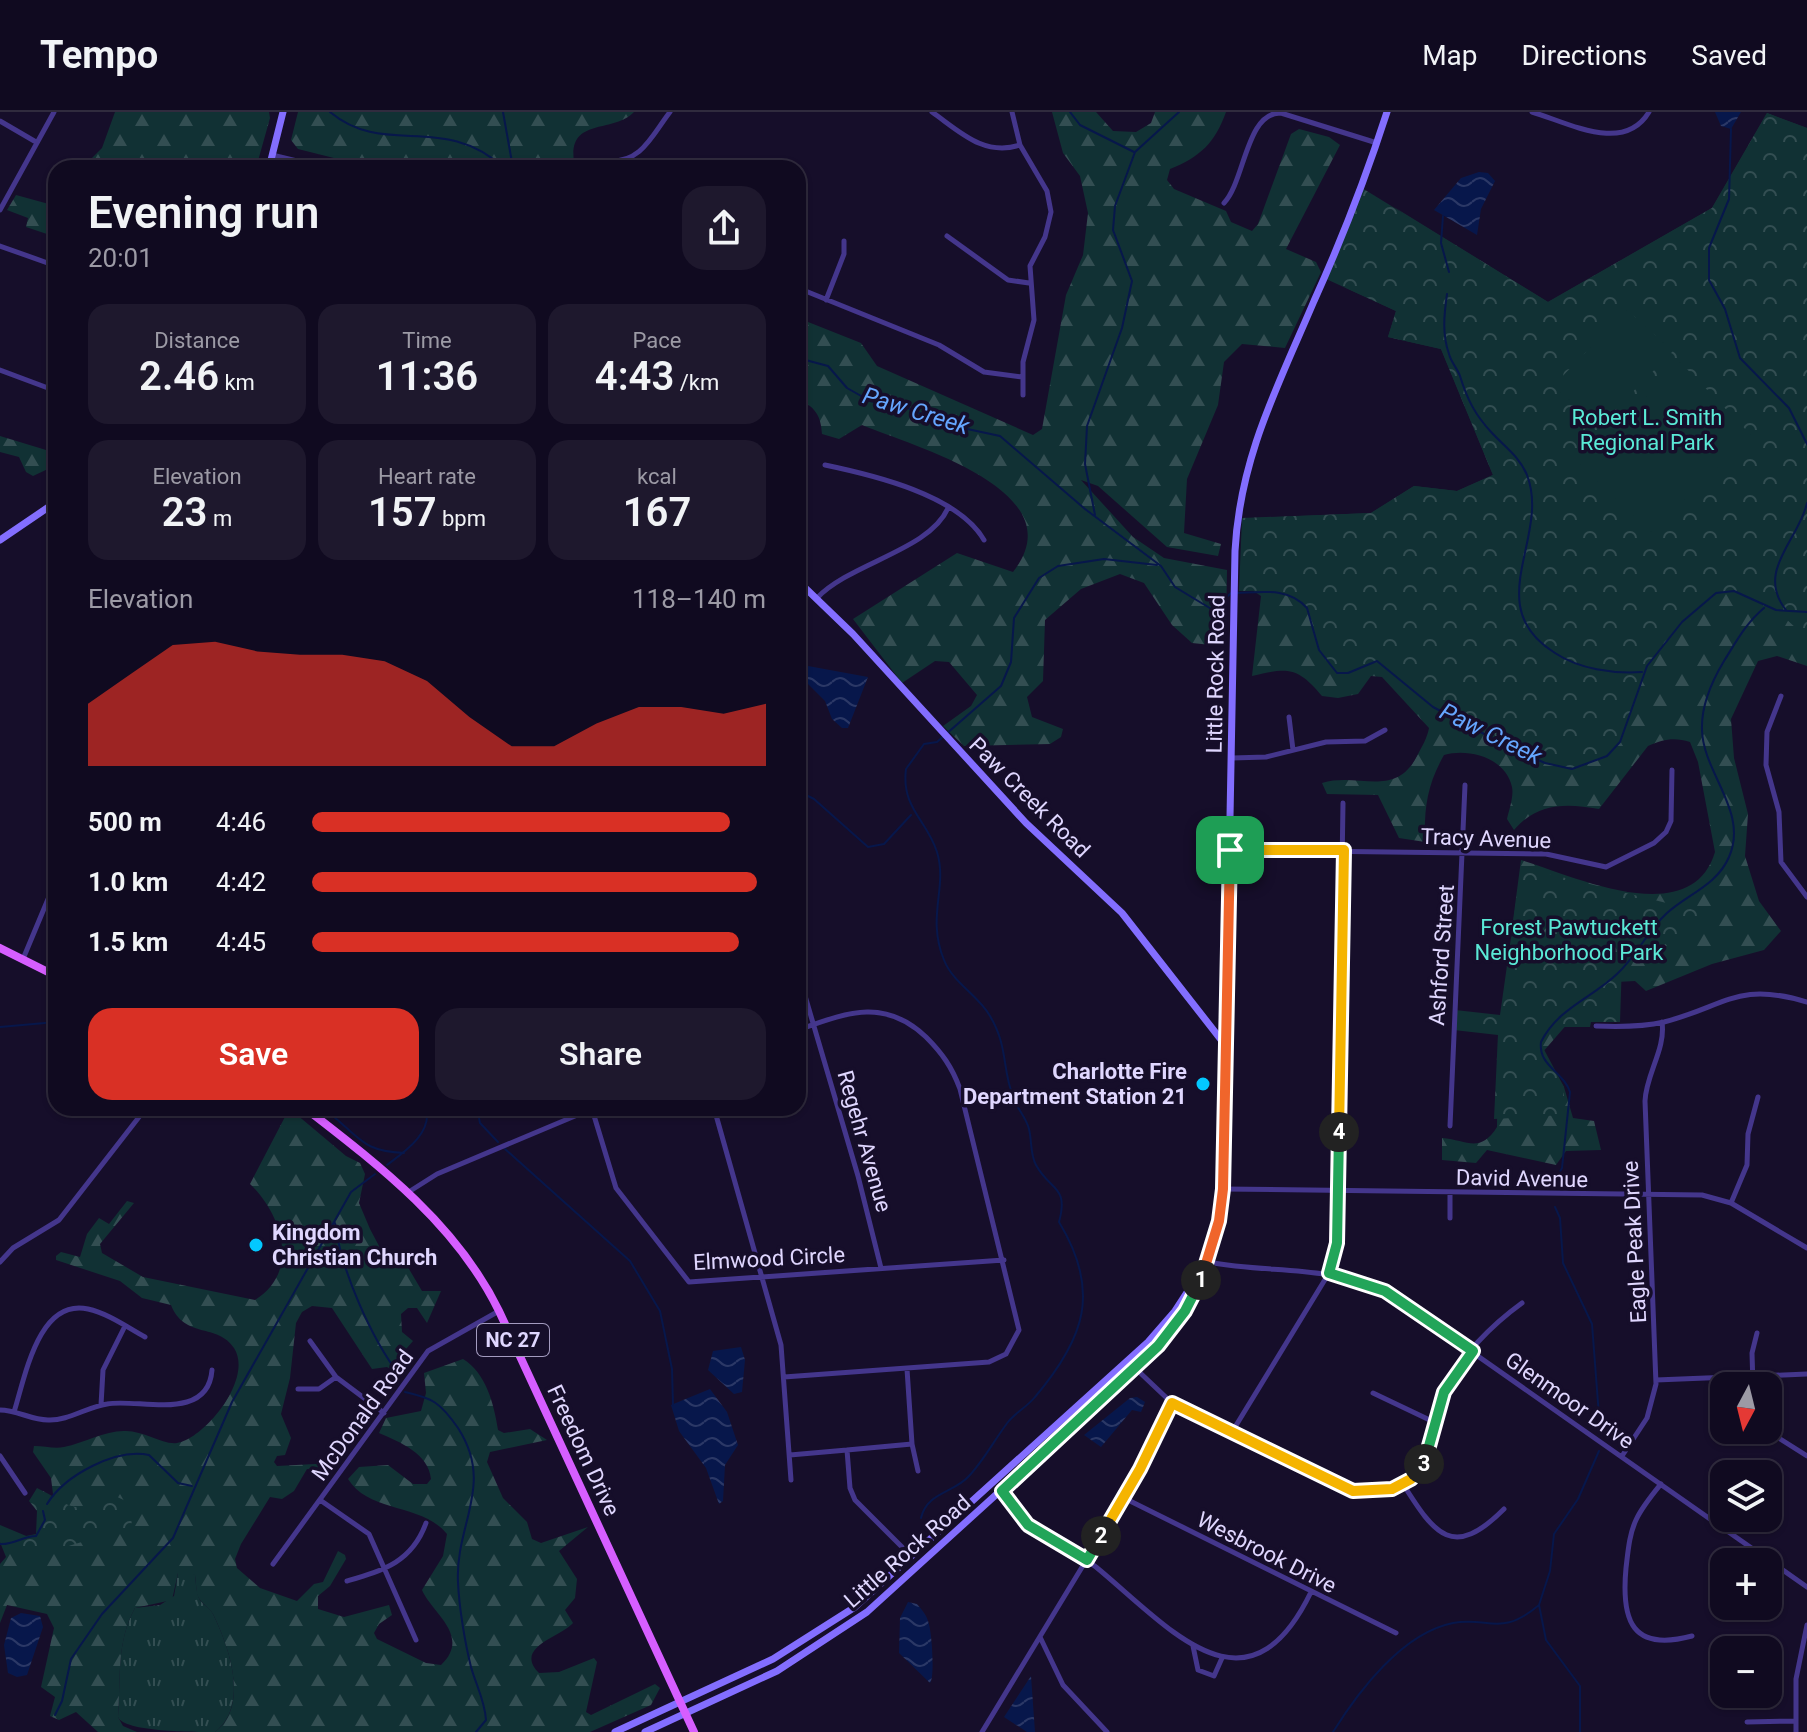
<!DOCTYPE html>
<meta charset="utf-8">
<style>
body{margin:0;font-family:Roboto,sans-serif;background:#1e182d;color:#f1f3f6;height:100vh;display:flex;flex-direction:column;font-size:30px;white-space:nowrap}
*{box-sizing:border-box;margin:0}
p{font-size:26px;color:#9c9aa5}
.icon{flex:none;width:44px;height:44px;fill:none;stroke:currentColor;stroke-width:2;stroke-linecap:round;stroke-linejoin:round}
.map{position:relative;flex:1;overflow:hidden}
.sheet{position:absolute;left:48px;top:48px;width:758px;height:956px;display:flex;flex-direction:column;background:#100a20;border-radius:24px;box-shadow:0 2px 6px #0004,0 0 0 2px #302b3e}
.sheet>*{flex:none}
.needle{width:52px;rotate:187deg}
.buttons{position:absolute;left:1710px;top:1260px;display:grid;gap:16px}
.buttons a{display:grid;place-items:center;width:72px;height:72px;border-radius:16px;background:#100a20;box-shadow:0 2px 6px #0004,0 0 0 2px #302b3e;font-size:40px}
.pin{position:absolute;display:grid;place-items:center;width:68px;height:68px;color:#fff;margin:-34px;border-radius:16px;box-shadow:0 4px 12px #0006}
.km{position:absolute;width:40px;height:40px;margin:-20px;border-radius:50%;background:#222;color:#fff;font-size:22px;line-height:40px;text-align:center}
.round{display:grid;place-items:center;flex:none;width:84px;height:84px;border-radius:24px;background:#1e182d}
.summary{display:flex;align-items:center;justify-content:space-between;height:136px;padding:0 40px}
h1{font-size:44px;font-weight:600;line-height:60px}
.stats{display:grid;grid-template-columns:repeat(3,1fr);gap:12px;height:136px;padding:8px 40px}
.stats div{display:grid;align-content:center;border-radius:20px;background:#1e182d;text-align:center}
.stats b{font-size:40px;font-weight:600}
.stats small{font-size:22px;font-weight:400}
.stats p{font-size:22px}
.chart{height:224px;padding:16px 40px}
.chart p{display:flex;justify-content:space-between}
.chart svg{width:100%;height:144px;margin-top:8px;fill:#d93025;opacity:.7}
.primary-button{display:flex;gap:16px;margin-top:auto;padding:16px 40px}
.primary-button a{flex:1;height:92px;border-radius:24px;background:#d93025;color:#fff;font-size:32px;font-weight:600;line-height:92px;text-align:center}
.primary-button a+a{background:#1e182d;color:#f1f3f6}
ul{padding:0 40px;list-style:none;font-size:26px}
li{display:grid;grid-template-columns:128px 96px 1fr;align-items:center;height:60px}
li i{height:20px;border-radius:10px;background:#d93025}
header{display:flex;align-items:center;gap:48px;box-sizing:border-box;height:112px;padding:0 40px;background:#100a20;border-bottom:2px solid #302b3e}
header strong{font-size:38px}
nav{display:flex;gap:44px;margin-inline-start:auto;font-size:28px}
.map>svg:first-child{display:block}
.grass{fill:url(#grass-tufts)}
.forest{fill:url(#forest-firs)}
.park{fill:url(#park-crowns)}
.garden{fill:#113134}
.water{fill:url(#water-waves)}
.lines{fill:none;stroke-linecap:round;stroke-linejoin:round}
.stream{stroke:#07174b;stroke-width:2}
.street{stroke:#44368c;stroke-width:5}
.secondary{stroke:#836eff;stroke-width:7}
.primary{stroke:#d65eff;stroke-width:8}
.split-1-casing{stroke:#fff;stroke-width:16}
.split-2-casing{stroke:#fff;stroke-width:16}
.split-3-casing{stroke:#fff;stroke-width:16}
.split-4-casing{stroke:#fff;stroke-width:16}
.split-5-casing{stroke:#fff;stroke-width:16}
.split-1{stroke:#f0652b;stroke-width:10}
.split-2{stroke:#22a559;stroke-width:10}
.split-3{stroke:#f5b400;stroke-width:10}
.split-4{stroke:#22a559;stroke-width:10}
.split-5{stroke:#f5b400;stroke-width:10}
.poi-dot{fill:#03c8ff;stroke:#160e2a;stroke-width:3}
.labels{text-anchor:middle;stroke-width:7;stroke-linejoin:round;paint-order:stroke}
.shield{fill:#160e2a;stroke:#a39bbf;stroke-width:2}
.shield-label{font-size:20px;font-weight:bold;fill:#e0d7ff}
.park-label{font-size:22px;fill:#5ae9d6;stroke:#160e2a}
.street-label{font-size:22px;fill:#e0d7ff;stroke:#160e2a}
.poi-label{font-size:22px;font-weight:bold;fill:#e0d7ff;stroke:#160e2a;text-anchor:end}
.water-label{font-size:24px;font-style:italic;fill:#65a6ff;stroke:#160e2a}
</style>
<header>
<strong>Tempo</strong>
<nav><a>Map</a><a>Directions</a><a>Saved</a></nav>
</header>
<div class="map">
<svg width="1807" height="1620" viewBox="0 0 1807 1620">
<defs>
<pattern id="grass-tufts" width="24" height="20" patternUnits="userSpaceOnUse" patternTransform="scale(2)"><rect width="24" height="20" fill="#113134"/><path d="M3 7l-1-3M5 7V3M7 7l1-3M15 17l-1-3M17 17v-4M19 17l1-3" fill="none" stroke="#334e52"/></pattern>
<pattern id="forest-firs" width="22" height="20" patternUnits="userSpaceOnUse" patternTransform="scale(2)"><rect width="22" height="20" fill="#113134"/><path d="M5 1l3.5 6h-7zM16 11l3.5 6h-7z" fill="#334e52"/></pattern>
<pattern id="park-crowns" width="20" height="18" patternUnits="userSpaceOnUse" patternTransform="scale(2)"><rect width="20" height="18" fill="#113134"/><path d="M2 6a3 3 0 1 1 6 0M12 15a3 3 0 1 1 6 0" fill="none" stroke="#334e52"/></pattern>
<pattern id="water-waves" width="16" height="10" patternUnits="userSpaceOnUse" patternTransform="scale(2)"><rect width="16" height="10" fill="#07174b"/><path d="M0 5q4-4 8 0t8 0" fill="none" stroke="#2b3866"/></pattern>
</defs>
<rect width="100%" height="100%" fill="#160e2a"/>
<path class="grass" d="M189,1460l6,3c1,7 1,19 5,25 4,6 10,8 13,14 16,33 37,91 2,118 -21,0 -91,0 -97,-15 3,-38 -2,-75 17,-109l25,-3 14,-9 4,-23z"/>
<path class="forest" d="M115,0h154l1,6 -14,50h-174l20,-20z
M298,0h336c-22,23 -70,3 -59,56h-135l-3,-7 -24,-3 -43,9 -72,-18 -7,-9z
M1052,0h44l17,19 23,1 15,-9 4,-11h71c-11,31 -26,45 -56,57l-3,11 7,9 52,22 5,11 21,9 6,-7 33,-90 8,-5 30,8 11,8 -54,104 30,13 5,10 -36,76 -43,-4 -18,18 -6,43 -31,74 -3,54 37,11 -3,12 -51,-9 -69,-61 -17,-6 52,57 31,21 63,12 -1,57 -5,19 -29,-3 -20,-18 -28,-42 -24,-9 -39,15 -36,31 -2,61 -16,16 5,20 31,12 -2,8 -11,7 -86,2 -21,-20 28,-20 6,-11 -28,-33 -14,-1 -33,22 -49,-64 104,-66 56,19c64,-81 -98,-125 -151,-147l-23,14 -17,-5c-1,-19 -7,-27 -24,-35v-81l63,25 16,23 156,69 9,-6 24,-134 17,-40 5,-42 -8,-37 -17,-23z
M1767,1l40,15v538l-30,-10 -19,5 -27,58 3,39 14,56 -3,42 14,45 22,30 -17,19 -52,14 -66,27 -11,-10 -19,1 -47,40 -27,31 22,34 9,31 21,3 7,29 -35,1 -10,14 -69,-15 -11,13 -34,-3v-22c25,2 38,16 55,-11l1,-92 19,-96 -6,-3 10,-76c53,16 170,72 194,-8l-17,-90 -8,-20c-15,-5 -27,-3 -42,4l-49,63c-34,-6 -62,-6 -85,21l-7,-11c2,-9 7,-23 5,-32 -6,-29 -43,-39 -68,-32 -17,30 -20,53 -19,87l-26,-4 -21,-43 -51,-1 -5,-11c37,-11 73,16 95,-27 5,-10 10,-17 12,-28l-47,-51 -11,-1 -13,18 -20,4 -16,-2c-24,-29 -34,-29 -70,-20l9,-80 -12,-8 3,-70 119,-5 43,-27 43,5 36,-16 -52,-126 -53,-12 8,-26 -50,-23 200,30 -152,-111 154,95 164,-94z
M16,83l40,11v31l-30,-10 2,-9 -21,-8z
M0,324l46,14 5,9 -1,9 -17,8 -7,-4 -7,-15 -19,-5z
M287,1001l9,1 50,42 14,7 5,11 -6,29 11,26 9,17 27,18 16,27h19l-14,32 -10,-15h-9l-7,6 1,18 11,9 -7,8v19l-12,3 -7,-4 -15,2 -40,-61 -20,-2 -10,6 -6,11 -6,55 -9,36 10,24 -6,17 -8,1 -3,6 3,4 57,-3 2,3 -6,9 -6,-5 -17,-1 -13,22 -12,8 -12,-2 -29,47 -6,15 2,9 23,20 37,13 17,-17 9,-2 15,-31 7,4 1,4 -16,27 -12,10v13l26,8 45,-12 3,10 -13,9 -5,9 3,6 49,24 15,2c31,-29 -10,-53 -19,-75l21,-34 4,-22c-25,-31 -78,-21 -99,-55l11,-12 29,-2 25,19h14l4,-5c-2,-25 -31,-37 -52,-46l7,-15 35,-7 5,-18 -2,-20 39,-14c23,14 31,45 35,71l6,3 26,-4 17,11 -57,12 -3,10 16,36 24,24 5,17 9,4 47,-16 -29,24 18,28 -2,19 -10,12 8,13c-12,14 -60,24 -34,50l20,-1 35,-14 3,4 -11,50 5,3 64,-31 5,4 -9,17 -61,27h-375c35,-27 14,-85 -2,-118 -4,-7 -13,-11 -16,-20 -1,-6 -1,-13 -2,-19l-17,-2 -6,27 -37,8c-19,34 -14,72 -17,109l5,9 14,6h-39l-22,-20 -17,8 -9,-4 5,-19 -14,-10 13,-59 -7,-14 -40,-9 -7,18v-59l6,-7 -6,-15v-17l31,13 54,-26 -9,1 -22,-11 -3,-24 -18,-26 1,-6c10,0 21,3 30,1 20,-4 40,-16 60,-16 19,-1 38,14 53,12 27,-4 77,-64 57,-95 -16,-25 -50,-9 -63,-43l-29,-7 -22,-17 -64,-21v-4l5,-4 19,5 7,-23 12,-16 10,6 18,-23 7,2 -34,41 2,9 41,24 112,23c46,-29 27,-85 -5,-116z"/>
<path class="park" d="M1767,1l40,15v510l-31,-28 -42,-19 -18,2 -34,29 -35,44 -27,76 -13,14 -35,13 -27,-6 -36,-16 -76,-40 -52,-44c-16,-4 -27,12 -44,10 -27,-20 -15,-65 -47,-78 -14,-6 -35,-4 -51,-4l3,-73 129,-5 43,-27 43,5 36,-16 -52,-126 -53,-12 8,-26 -72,-33 38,-90 186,114 164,-94z
M1521,755l194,48 -80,47h-13l-2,60h-29l-1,5h-58l32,60v28l-70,4 4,-84 -44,-5 1,-20 45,5z
M37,1376c35,17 35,30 74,6l19,9 2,24 -87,26h-25l1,-16 15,-3 1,-23 -8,-10z"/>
<path class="garden" d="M1627,198l46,41 -74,75 -46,-40z
M1680,250l71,73 -100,97 -71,-67z"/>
<path class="water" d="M1715,0h26l-10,17 -10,-3z
M1479,60l9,1 7,8 -14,28 -4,26 -43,-25 27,-32z
M808,554l60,11 -20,51h-6l-10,-9 -7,-18 -24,-24 3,-10z
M741,1235l4,13 -3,32 -8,2 -26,-24 5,-19z
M710,1277l17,23 11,33 -13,20 -2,36 -4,3 -13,-36 -27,-37 -8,-26z
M1137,1285l8,5 -4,10 -9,-2 -31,37 -17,-12 46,-37z
M908,1490l9,2c5,6 9,10 11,17 4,9 7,57 2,62l-31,-30 1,-35z
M21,1501l19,3 3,11 -16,48 -10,2 -9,-4 -4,-28 7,-27z
M1031,1564l4,56h-8l-23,-15z"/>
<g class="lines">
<path class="stream" d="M330,0c55,46 114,0 174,56
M503,0l10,56
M1070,0l10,13 54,27
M1731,17l-2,70 -20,49v32l16,29 15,49 49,50 18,36
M1443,104l-2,27 8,29
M1447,182c-3,21 -5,40 2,60 2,8 8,14 11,22 7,23 15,39 32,57 13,14 27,23 35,42 24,62 -48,131 28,178 24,16 58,21 87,19
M798,246l30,8 19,22 23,13 38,7 36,16 56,12 85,73 76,57 14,21 38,23 18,-17
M1095,403l-10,-51 2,-38 35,-98 10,-47 -19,-51 2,-24 20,-54 44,-40
M1237,481c25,-1 52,-6 70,15l12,42 18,23h11l29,-12 56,46 76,40 36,16 27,6 35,-13 13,-14 27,-76 35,-44 34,-29 18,-2 42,19 31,2
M1786,498c-31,-39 13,-70 21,-107
M798,679l16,8 54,48 16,-3 27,-29
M0,915l56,-5
M329,996v3
M477,996l3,15 18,19
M334,1005c28,23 30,34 70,36
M505,1037l125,112 30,50 12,58 1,36
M387,1053c17,-13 46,-32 39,-57
M1554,1070l8,-14 8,-76c-6,-20 -32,-26 -29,-50 17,-34 51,-44 76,-68 20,-18 30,-43 50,-61 21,-19 50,-28 62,-56 20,-45 -26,-84 -27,-127 -1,-24 10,-49 22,-69 12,-19 22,-38 40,-53
M1555,1095l5,11 3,45 29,61 8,105
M335,1111c6,47 36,115 65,153l-2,8
M405,1280c27,6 35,10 53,36 37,57 -3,96 0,154 1,25 7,61 13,85 5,18 14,34 15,53l-10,12
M47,1392c18,-29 69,-56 102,-49l29,28 14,3
M921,1406c6,-26 33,-25 48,-42 15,-16 26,-37 39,-54 8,-10 19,-15 27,-25 50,-59 66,-106 24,-175 10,-37 -9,-31 -23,-57 -6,-11 -4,-24 -7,-36 -3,-12 -12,-20 -16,-32 -11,-29 -5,-51 -23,-81 -12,-21 -37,-33 -46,-56 -18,-44 4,-72 -7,-108 -10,-32 -36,-44 -31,-83l18,-25 13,-2 64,-56 10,-24 3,-44 25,-40 19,-12 46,-7 53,6
M0,1432c14,1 23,-8 36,-8l9,-16 -2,-9
M55,1603l7,-14 9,-42 31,-45 71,-76 59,-136 119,-210 24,-18
M1333,1620c25,-40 69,-99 120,-109 36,-7 47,15 86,-18
M1580,1620v-46l-34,-46 -7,-35 11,-34 4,-37 24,-35 21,-48"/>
<path class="street" d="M932,0c27,19 52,45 88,33
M1012,0l8,33 27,46 4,21 -6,25 -15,29 4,54 -11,42v33
M1532,0c37,11 92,42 117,0
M0,9l36,21
M272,43l54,13
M608,49c34,2 44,-26 62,-49
M1224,91c21,-22 22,-91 57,-90l96,30
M0,98l54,-98
M947,124l61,44 21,3
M0,134l56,20
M798,176l141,57 45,27 38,5
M826,188l18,-46v-13
M0,258l56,21
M825,353c48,10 133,30 159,75
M817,486c33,-35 113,-48 131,-90
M1781,584l-14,36 -1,33 13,47 2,50 26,35
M1289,605l4,33
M1232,646l34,-1 60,-15 39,-1 20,-11
M1230,738l316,4 60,13 48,-24 12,-11 5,-11 1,-51
M23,847l33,-79
M798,860l60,204 23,92
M1596,914c23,1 46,1 68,-4 62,-16 73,-41 143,-20
M714,996l67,237 10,135
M592,997l24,79 73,94 315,-22
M1450,1014l15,-341
M1223,1077l479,6 29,8 76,45
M1450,1080v26
M407,1081l30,-19 157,-66
M1731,1091l16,-38 1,-31 10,-37
M0,1150l13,-14 46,-28 87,-112
M1207,1150c67,12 112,2 178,29l422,296
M310,1229l26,36 48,36
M1135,1256l37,35 174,86c15,5 32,6 48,0 44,-18 35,-63 51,-99 14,-33 48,-66 77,-87
M784,1265l205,-15 17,-8 13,-24 -59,-241c-8,-22 -18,-36 -34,-52 -42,-40 -80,-24 -128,-7
M1656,1268l151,-6
M1753,1274l-1,-33 5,-20
M298,1277h21l17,-12
M1373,1281l63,30
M101,1293l2,-35 22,-44
M0,1298c17,0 31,10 48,10 20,1 39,-13 59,-16 31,-6 101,19 105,-34
M14,1300c11,-34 24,-114 74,-103 19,4 39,18 57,28
M1766,1318l41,26
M1232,1320l97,-159 7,-19 7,-451
M912,1332l6,27
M847,1338l65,-6 -5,-75
M790,1343l57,-5 3,38 5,12 57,57
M0,1344l25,37
M1622,1344l25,-38 9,-34 -11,-283c1,-27 21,-52 17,-79
M1403,1372c32,51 50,76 101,25
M1661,1372c-9,11 -19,23 -25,36 -7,15 -8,32 -10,48 -5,53 6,84 66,68
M1002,1379c8,11 15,25 26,34 21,16 47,26 68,42 73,60 151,157 215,25
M1124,1386l272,135
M320,1388l49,34 47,106
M273,1452l155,-213 71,-40
M347,1469c37,-11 65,-19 79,-58
M1040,1525l23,48 44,47
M1193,1534l5,24 16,6 8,-18
M1747,1610l49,-1
M982,1620l142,-234 48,-95
M1796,1620v-53l11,-54"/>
<path class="secondary" d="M269,56l14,-56
M0,428l56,-38
M798,469l55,53 173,189 96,90 104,133
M615,1620l158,-73 82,-52 293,-265 27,-31 26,-40
M645,1620l132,-61 90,-59 276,-251c47,-48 75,-105 80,-172l12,-638c5,-94 43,-165 79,-250 28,-62 52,-124 73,-189"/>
<path class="primary" d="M0,836l56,28
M305,996c75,58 152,117 194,203l195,421"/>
</g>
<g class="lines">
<g class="split-1-casing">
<path id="split-1" d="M1201,1168l18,-59 4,-32 7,-339"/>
</g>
<g class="split-2-casing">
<path id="split-2" d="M1101,1424l-14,24 -59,-35 -26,-34 156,-145 27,-35 16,-31"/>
</g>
<g class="split-3-casing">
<path id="split-3" d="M1101,1424l39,-67 32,-66 181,88 39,-2 19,-10 13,-15"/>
</g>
<g class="split-4-casing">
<path id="split-4" d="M1339,1020l-2,111 -8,30 56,18 88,60 -29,41 -20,72"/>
</g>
<g class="split-5-casing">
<path id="split-5" d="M1230,738h114l-5,282"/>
</g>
<use href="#split-1" class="split-1"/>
<use href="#split-2" class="split-2"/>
<use href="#split-3" class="split-3"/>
<use href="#split-4" class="split-4"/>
<use href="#split-5" class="split-5"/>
</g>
<g class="poi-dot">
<circle cx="1203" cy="972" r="8"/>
<circle cx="256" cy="1133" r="8"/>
</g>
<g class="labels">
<rect class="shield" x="477" y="1212" width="72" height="32" rx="6"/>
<g class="shield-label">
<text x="513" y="1235">NC 27</text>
</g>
<g class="park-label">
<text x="1647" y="313">Robert L. Smith<tspan x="1647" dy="25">Regional Park</tspan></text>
<text x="1569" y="823">Forest Pawtuckett<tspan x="1569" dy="25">Neighborhood Park</tspan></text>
</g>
<g class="street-label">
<text transform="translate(1215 562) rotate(-89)" y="8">Little Rock Road</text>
<text transform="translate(1030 685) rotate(45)" y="8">Paw Creek Road</text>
<text transform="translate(1486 726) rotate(2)" y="8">Tracy Avenue</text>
<text transform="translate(1441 843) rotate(-86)" y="8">Ashford Street</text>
<text transform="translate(865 1029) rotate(74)" y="8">Regehr Avenue</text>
<text transform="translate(1522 1066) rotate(1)" y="8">David Avenue</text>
<text transform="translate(1634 1130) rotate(-93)" y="8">Eagle Peak Drive</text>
<text transform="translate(769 1146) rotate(-3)" y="8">Elmwood Circle</text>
<text transform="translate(1570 1288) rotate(35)" y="8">Glenmoor Drive</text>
<text transform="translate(362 1303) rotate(-54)" y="8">McDonald Road</text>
<text transform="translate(584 1338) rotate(65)" y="8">Freedom Drive</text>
<text transform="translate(907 1439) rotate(-41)" y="8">Little Rock Road</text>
<text transform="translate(1267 1440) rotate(27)" y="8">Wesbrook Drive</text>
</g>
<g class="poi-label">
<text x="1187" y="967">Charlotte Fire<tspan x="1187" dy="25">Department Station 21</tspan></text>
<text x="272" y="1128" text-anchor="start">Kingdom<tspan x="272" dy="25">Christian Church</tspan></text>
</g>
<g class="water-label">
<text transform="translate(916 299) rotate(17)" y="8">Paw Creek</text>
<text transform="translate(1491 622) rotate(26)" y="8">Paw Creek</text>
</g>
</g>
</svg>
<div class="buttons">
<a><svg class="needle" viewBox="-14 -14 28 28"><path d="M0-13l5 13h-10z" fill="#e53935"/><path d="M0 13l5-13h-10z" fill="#9c9aa5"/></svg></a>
<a><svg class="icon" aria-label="layers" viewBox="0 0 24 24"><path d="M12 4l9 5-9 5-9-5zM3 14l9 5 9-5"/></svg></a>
<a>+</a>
<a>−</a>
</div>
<div class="pin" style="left:1230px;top:738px;background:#1e9e55"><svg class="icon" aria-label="arrive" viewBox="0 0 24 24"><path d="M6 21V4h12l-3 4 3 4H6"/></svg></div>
<b class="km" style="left:1201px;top:1168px">1</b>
<b class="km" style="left:1101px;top:1424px">2</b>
<b class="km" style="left:1424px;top:1352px">3</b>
<b class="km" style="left:1339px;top:1020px">4</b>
<section class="sheet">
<div class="summary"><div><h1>Evening run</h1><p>20:01</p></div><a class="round"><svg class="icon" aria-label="share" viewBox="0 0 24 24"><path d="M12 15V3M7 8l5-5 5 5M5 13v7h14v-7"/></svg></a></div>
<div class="stats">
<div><p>Distance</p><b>2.46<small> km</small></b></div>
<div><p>Time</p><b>11:36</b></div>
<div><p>Pace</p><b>4:43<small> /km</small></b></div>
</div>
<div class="stats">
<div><p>Elevation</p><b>23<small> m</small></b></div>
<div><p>Heart rate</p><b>157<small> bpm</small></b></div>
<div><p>kcal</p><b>167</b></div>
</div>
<div class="chart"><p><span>Elevation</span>118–140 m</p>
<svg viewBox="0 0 160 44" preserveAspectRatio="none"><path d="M0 44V25L10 16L20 7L30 6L40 9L50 10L60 10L70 12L80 18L90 29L100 38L110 38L120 31L130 26L140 26L150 28L160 25V44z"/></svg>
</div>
<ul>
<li><b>500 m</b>4:46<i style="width:92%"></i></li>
<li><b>1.0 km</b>4:42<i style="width:98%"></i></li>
<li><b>1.5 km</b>4:45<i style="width:94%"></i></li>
</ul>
<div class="primary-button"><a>Save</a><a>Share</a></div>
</section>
</div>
